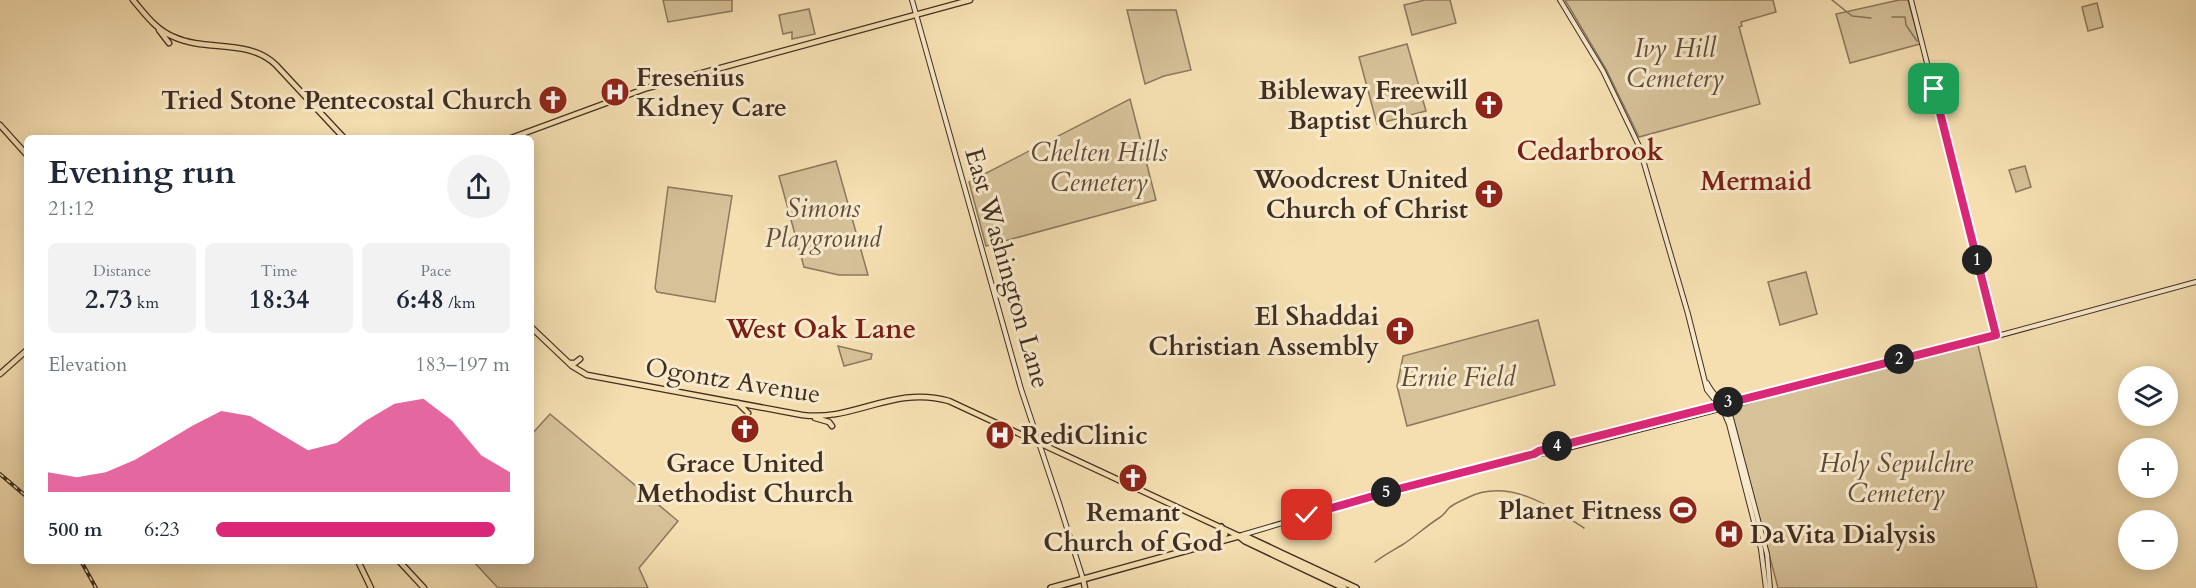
<!DOCTYPE html>
<meta charset="utf-8">
<style>
body{margin:0;font-family:Cardo,serif;background:#f2f2f3;color:#1f2937;height:100vh;display:flex;flex-direction:column;font-size:22px;white-space:nowrap}
*{box-sizing:border-box;margin:0}
p{font-size:20px;color:#747a83}
.icon{flex:none;width:33px;height:33px;fill:none;stroke:currentColor;stroke-width:2;stroke-linecap:round;stroke-linejoin:round}
.map{position:relative;flex:1;overflow:hidden}
.panel{position:absolute;left:24px;top:135px;width:510px;height:429px;display:flex;flex-direction:column;background:#fff;border-radius:9px;box-shadow:0 3px 15px #0003}
.panel>*{flex:none}
.tools{position:absolute;left:2118px;top:366px;display:grid;gap:12px}
.tools a{display:grid;place-items:center;width:60px;height:60px;border-radius:50%;background:#fff;box-shadow:0 3px 15px #0003;font-size:30px}
.pin{position:absolute;display:grid;place-items:center;width:51px;height:51px;color:#fff;margin:-26px;border-radius:12px;box-shadow:0 3px 9px #0006}
.km{position:absolute;width:30px;height:30px;margin:-15px;border-radius:50%;background:#222;color:#fff;font-size:16px;line-height:30px;text-align:center}
.round{display:grid;place-items:center;flex:none;width:63px;height:63px;border-radius:32px;background:#f2f2f3}
.headline{display:flex;align-items:center;justify-content:space-between;height:102px;padding:0 24px}
h1{font-size:33px;font-weight:600;line-height:45px}
.metrics{display:grid;grid-template-columns:repeat(3,1fr);gap:9px;height:102px;padding:6px 24px}
.metrics div{display:grid;align-content:center;border-radius:9px;background:#f2f2f3;text-align:center}
.metrics b{font-size:26px;font-weight:600}
.metrics small{font-size:16px;font-weight:400}
.metrics p{font-size:16px}
.chart{height:168px;padding:12px 24px}
.chart p{display:flex;justify-content:space-between}
.chart svg{width:100%;height:108px;margin-top:6px;fill:#db2777;opacity:.7}
ul{padding:0 24px;list-style:none;font-size:20px}
li{display:grid;grid-template-columns:96px 72px 1fr;align-items:center;height:45px}
li i{height:15px;border-radius:8px;background:#db2777}
.map>svg:first-child{display:block}
.green{fill:#d6c199;stroke:#8b785e;stroke-width:1.5}
.lines{fill:none;stroke-linecap:round;stroke-linejoin:round}
.stream{stroke:#87745a;stroke-width:1.5}
.secondary-casing{stroke:#402e22;stroke-width:6}
.primary-casing{stroke:#402e22;stroke-width:7}
.trunk-casing{stroke:#402e22;stroke-width:8}
.secondary{stroke:#f8eacc;stroke-width:4}
.primary{stroke:#f5dfb1;stroke-width:4.5}
.trunk{stroke:#f5dfb1;stroke-width:5}
.rail-casing{stroke:#402e22;stroke-width:4}
.rail{stroke:#f8eacc;stroke-width:1.5;stroke-dasharray:4.5;stroke-linecap:butt}
.route-casing{stroke:#fff;stroke-width:12}
.route{stroke:#db2777;stroke-width:8}
.labels{text-anchor:middle;stroke-width:6;stroke-linejoin:round;paint-order:stroke}
.park-label{font-size:26px;font-style:italic;fill:#5e4b3a;stroke:#f8eacc}
.poi-label{font-size:26px;font-weight:bold;fill:#402e22;stroke:#f8eacc;text-anchor:end}
.street-label{font-size:26px;fill:#402e22;stroke:#f8eacc}
.neighbourhood-label{font-size:27px;font-weight:bold;fill:#7a1f14;stroke:#f8eacc}
</style>
<div class="map">
<svg width="2196" height="588" viewBox="0 0 2196 588">
<rect width="100%" height="100%" fill="#f5dfb1"/>
<filter id="stains"><feTurbulence type="fractalNoise" baseFrequency=".00333" numOctaves="4"/><feColorMatrix values="0 0 0 0 .2 0 0 0 0 .09 0 0 0 0 .02 0 0 0 .5 -.17"/></filter>
<radialGradient id="worn" r=".72"><stop offset=".6" stop-color="#630" stop-opacity="0"/><stop offset="1" stop-color="#630" stop-opacity=".3"/></radialGradient>
<path class="green" d="M663,0h69v11l-64,11z
M1425,0h25l6,23 -44,12 -8,-30z
M1565,0h208l3,12 -35,10 1,4 -3,1 21,77 -121,33 -33,-68z
M1899,0h9l12,44 -70,19 -14,-49z
M2097,3l6,24 -15,4 -6,-24z
M809,9l6,25 -23,5v-7l-9,2 -4,-19z
M1127,10h49l15,60 -27,6 -19,8z
M1407,44l19,67 -49,13 -18,-67z
M1130,99l26,101 -170,46 -17,-64z
M836,161l32,114h-29l-35,-8 -25,-91z
M2025,166l6,21 -15,5 -7,-22z
M668,187l64,9 -17,106 -58,-10 -2,-4z
M1806,272l11,42 -37,11 -12,-43z
M1538,320l17,65 -148,41 -10,-40 6,-30z
M1976,344l2,1 59,243h-259l-46,-174 1,-6 55,-16z
M838,346l34,8 -1,5 -27,7z
M550,414l128,107 -39,47 9,20h-150l-25,-27h58v-126z"/>
<g class="lines">
<path class="stream" d="M1832,0l20,16 19,2
M1892,17h13l1,8 11,16
M1375,562c9,-7 17,-11 27,-17 13,-8 24,-19 37,-27 5,-3 6,-6 10,-10 4,-4 14,-8 20,-11 40,-19 83,10 115,31"/>
<g class="secondary-casing">
<path id="secondary" d="M912,0l109,389 38,114 24,76
M1560,0l43,71 36,75 49,168 19,76 16,20 6,14 32,125 5,39
M1911,0l85,335
M1707,383c6,13 19,21 24,35l36,136 3,34
M1535,454l14,-1 186,-48 33,-11
M1242,535l156,-46 136,-35 5,-3 440,-110 217,-59"/>
</g>
<g class="primary-casing">
<path id="primary" d="M133,0c12,14 23,30 41,37 33,15 74,1 102,28l68,73
M159,30l10,13
M0,125l27,30
M511,138l136,-50 323,-88
M531,327l41,39 15,9 215,40c52,7 91,-30 147,-14l290,135
M570,363h5l5,-4
M0,374l27,-24
M738,403l10,10
M815,418l14,4 3,4
M358,561l13,27
M399,561l25,27
M1083,579l2,9"/>
</g>
<g class="trunk-casing">
<path id="trunk" d="M1240,537l5,4 99,47
M1220,541l5,-7 -4,-7
M1051,588l188,-52 8,1 34,16 75,35"/>
</g>
<use href="#secondary" class="secondary"/>
<use href="#primary" class="primary"/>
<use href="#trunk" class="trunk"/>
<g class="rail-casing">
<path id="rail" d="M0,474l27,23
M81,561l15,27"/>
</g>
<use href="#rail" class="rail"/>
</g>
<g class="lines">
<g class="route-casing">
<path id="route" d="M1307,515l91,-26 136,-35 5,-3 457,-116 -62,-246"/>
</g>
<use href="#route" class="route"/>
</g>
<defs>
<g id="hospital-disc" transform="scale(1.5)"><circle r="9.5" fill="#8f2418" stroke="#f8eacc"/><path d="M-5-5h3v3.5h4V-5h3V5h-3V1.5h-4V5h-3Z" fill="#fff"/></g>
<g id="church-disc" transform="scale(1.5)"><circle r="9.5" fill="#8f2418" stroke="#f8eacc"/><path d="M-1.2-6h2.4v3.5h3.3v2.4h-3.3V6h-2.4V-.1h-3.3v-2.4h3.3Z" fill="#fff"/></g>
<g id="stadium-disc" transform="scale(1.5)"><circle r="9.5" fill="#8f2418" stroke="#f8eacc"/><path d="M0-5a6.5 5 0 1 0 0 10a6.5 5 0 1 0 0-10ZM-3.5-1.8h7v3.6h-7Z" fill="#fff"/></g>
</defs>
<g fill-rule="evenodd">
<use href="#hospital-disc" x="615" y="92"/>
<use href="#church-disc" x="553" y="100"/>
<use href="#church-disc" x="1489" y="105"/>
<use href="#church-disc" x="1489" y="194"/>
<use href="#church-disc" x="1400" y="331"/>
<use href="#church-disc" x="745" y="429"/>
<use href="#hospital-disc" x="1000" y="435"/>
<use href="#church-disc" x="1133" y="478"/>
<use href="#stadium-disc" x="1683" y="510"/>
<use href="#hospital-disc" x="1729" y="534"/>
</g>
<g class="labels">
<g class="park-label">
<text x="1675" y="57">Ivy Hill<tspan x="1675" dy="30">Cemetery</tspan></text>
<text x="1099" y="161">Chelten Hills<tspan x="1099" dy="30">Cemetery</tspan></text>
<text x="823" y="217">Simons<tspan x="823" dy="30">Playground</tspan></text>
<text x="1458" y="386">Ernie Field</text>
<text x="1896" y="472">Holy Sepulchre<tspan x="1896" dy="30">Cemetery</tspan></text>
</g>
<g class="poi-label">
<text x="636" y="86" text-anchor="start">Fresenius<tspan x="636" dy="30">Kidney Care</tspan></text>
<text x="1468" y="99">Bibleway Freewill<tspan x="1468" dy="30">Baptist Church</tspan></text>
<text x="532" y="109">Tried Stone Pentecostal Church</text>
<text x="1468" y="188">Woodcrest United<tspan x="1468" dy="30">Church of Christ</tspan></text>
<text x="1379" y="325">El Shaddai<tspan x="1379" dy="30">Christian Assembly</tspan></text>
<text x="1021" y="444" text-anchor="start">RediClinic</text>
<text x="745" y="472" text-anchor="middle">Grace United<tspan x="745" dy="30">Methodist Church</tspan></text>
<text x="1662" y="519">Planet Fitness</text>
<text x="1133" y="521" text-anchor="middle">Remant<tspan x="1133" dy="30">Church of God</tspan></text>
<text x="1750" y="543" text-anchor="start">DaVita Dialysis</text>
</g>
<g class="street-label">
<text transform="translate(1008 268) rotate(74)" y="9">East Washington Lane</text>
<text transform="translate(733 380) rotate(9)" y="9">Ogontz Avenue</text>
</g>
<g class="neighbourhood-label">
<text x="1590" y="160">Cedarbrook</text>
<text x="1756" y="190">Mermaid</text>
<text x="821" y="338">West Oak Lane</text>
</g>
</g>
<rect width="100%" height="100%" filter="url(#stains)"/>
<rect width="100%" height="100%" fill="url(#worn)"/>
</svg>
<div class="tools">
<a><svg class="icon" aria-label="layers" viewBox="0 0 24 24"><path d="M12 4l9 5-9 5-9-5zM3 14l9 5 9-5"/></svg></a>
<a>+</a>
<a>−</a>
</div>
<div class="pin" style="left:1934px;top:89px;background:#1e9e55"><svg class="icon" aria-label="arrive" viewBox="0 0 24 24"><path d="M6 21V4h12l-3 4 3 4H6"/></svg></div>
<div class="pin" style="left:1307px;top:515px;background:#d93025"><svg class="icon" aria-label="check" viewBox="0 0 24 24"><path d="M5 12l5 5 9-10"/></svg></div>
<b class="km" style="left:1977px;top:260px">1</b>
<b class="km" style="left:1899px;top:359px">2</b>
<b class="km" style="left:1728px;top:402px">3</b>
<b class="km" style="left:1557px;top:446px">4</b>
<b class="km" style="left:1386px;top:492px">5</b>
<section class="panel">
<div class="headline"><div><h1>Evening run</h1><p>21:12</p></div><a class="round"><svg class="icon" aria-label="share" viewBox="0 0 24 24"><path d="M12 15V3M7 8l5-5 5 5M5 13v7h14v-7"/></svg></a></div>
<div class="metrics">
<div><p>Distance</p><b>2.73<small> km</small></b></div>
<div><p>Time</p><b>18:34</b></div>
<div><p>Pace</p><b>6:48<small> /km</small></b></div>
</div>
<div class="chart"><p><span>Elevation</span>183–197 m</p>
<svg viewBox="0 0 160 44" preserveAspectRatio="none"><path d="M0 44V36L10 38L20 36L30 31L40 24L50 17L60 11L70 13L80 20L90 27L100 24L110 15L120 8L130 6L140 15L150 29L160 36V44z"/></svg>
</div>
<ul>
<li><b>500 m</b>6:23<i style="width:95%"></i></li>
</ul>
</section>
</div>
